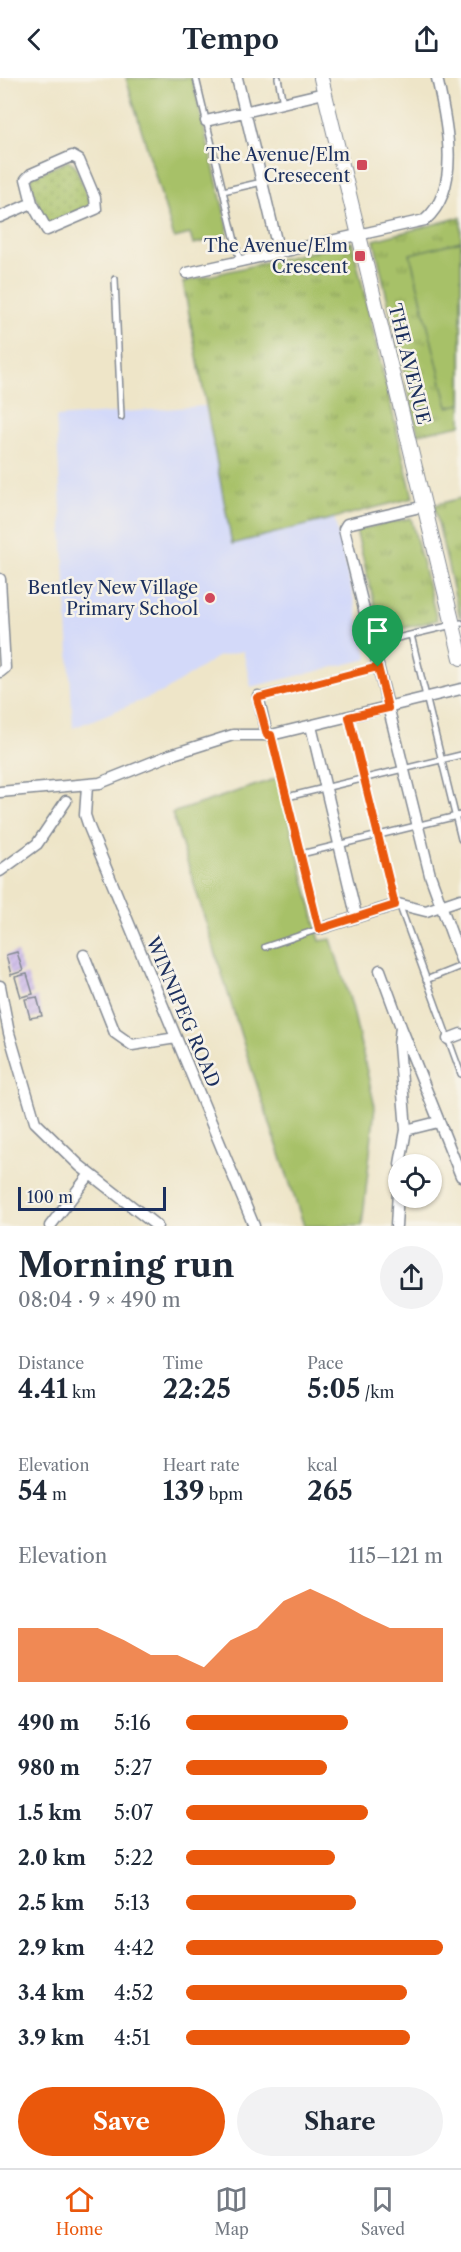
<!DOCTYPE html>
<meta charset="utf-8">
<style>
body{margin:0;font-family:"Libre Caslon Text",serif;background:#f2f2f3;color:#1f2937;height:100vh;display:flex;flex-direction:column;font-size:22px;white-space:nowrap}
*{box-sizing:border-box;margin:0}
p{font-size:20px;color:#747a83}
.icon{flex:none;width:33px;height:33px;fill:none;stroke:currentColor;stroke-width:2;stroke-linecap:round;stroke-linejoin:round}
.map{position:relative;height:1148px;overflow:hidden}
.drawer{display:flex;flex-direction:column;background:#fff;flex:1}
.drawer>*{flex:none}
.buttons{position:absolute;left:388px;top:1076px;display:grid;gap:12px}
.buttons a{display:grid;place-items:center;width:54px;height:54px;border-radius:50%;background:#fff;box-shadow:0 2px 4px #0004;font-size:30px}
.scale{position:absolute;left:18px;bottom:15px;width:148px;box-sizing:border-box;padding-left:6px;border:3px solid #1b2f5e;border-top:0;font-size:16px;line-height:21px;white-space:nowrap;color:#1b2f5e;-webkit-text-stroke:4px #f7f3e8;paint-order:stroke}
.pin{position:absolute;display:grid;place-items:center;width:51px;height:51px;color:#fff;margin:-62px -26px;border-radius:50% 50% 50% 0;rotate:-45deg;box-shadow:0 0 6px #0007}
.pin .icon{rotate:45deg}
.round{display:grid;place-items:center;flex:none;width:63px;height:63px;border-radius:32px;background:#f2f2f3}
.headline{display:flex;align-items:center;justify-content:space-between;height:102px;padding:0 18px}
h1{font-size:33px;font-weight:800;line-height:45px}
.stats{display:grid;grid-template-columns:repeat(3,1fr);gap:9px;height:102px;padding:6px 18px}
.stats div{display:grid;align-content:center}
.stats b{font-size:26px;font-weight:800}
.stats small{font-size:16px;font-weight:400}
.stats p{font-size:16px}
.chart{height:168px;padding:12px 18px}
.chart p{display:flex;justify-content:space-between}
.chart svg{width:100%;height:108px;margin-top:6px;fill:#ea580c;opacity:.7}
.primary-button{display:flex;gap:12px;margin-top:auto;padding:12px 18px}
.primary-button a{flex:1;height:69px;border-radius:36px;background:#ea580c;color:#fff;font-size:24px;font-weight:800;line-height:69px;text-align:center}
.primary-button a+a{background:#f2f2f3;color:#1f2937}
ul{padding:0 18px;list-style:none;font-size:20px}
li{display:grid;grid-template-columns:96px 72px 1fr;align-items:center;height:45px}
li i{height:15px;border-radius:8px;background:#ea580c}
header{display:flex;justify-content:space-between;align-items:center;height:78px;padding:0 18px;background:#fff;font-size:27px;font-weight:800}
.tabs{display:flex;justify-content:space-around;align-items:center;height:84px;border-top:2px solid #e0e1e3;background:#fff;font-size:16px;color:#747a83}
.tabs a{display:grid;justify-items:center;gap:3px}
.tabs .selected{color:#ea580c}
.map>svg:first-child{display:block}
.built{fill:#d3d9f9}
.grass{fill:url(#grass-dots);stroke:#617862;stroke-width:1.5}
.park{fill:url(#park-tufts);stroke:#617862;stroke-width:1.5}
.garden{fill:#a7c167;stroke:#617862;stroke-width:1.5}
.building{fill:url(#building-hatch)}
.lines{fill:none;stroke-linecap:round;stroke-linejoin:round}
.service-casing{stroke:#848a93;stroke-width:8}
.minor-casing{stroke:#848a93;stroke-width:13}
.tertiary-casing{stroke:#848a93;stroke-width:16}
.service{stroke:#fff;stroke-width:5}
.minor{stroke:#fff;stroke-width:10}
.tertiary{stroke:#fff;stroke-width:14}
.route-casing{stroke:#fff;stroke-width:12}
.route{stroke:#ea580c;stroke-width:8}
.poi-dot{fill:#d1495b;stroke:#f7f3e8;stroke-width:2}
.labels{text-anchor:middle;stroke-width:5;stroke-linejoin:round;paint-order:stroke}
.poi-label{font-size:18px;fill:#1b2f5e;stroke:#f7f3e8;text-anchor:end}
.street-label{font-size:18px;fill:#1b2f5e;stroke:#f7f3e8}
</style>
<header><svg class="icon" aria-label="back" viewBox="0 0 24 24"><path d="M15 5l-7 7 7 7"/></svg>Tempo<svg class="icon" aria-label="share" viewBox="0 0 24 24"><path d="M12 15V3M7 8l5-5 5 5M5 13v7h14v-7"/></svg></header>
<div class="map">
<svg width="461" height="1148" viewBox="0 0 461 1148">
<defs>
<pattern id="grass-dots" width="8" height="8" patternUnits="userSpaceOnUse" patternTransform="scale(1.5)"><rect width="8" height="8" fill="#a7c167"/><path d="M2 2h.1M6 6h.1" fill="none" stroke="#879d58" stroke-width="1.8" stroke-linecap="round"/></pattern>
<pattern id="park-tufts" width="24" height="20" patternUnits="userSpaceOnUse" patternTransform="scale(1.5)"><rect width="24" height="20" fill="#a7c167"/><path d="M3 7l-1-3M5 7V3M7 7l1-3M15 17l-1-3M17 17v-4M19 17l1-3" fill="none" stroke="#879d58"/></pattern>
<pattern id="building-hatch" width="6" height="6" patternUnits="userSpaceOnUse" patternTransform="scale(1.5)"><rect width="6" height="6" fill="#c7b2ea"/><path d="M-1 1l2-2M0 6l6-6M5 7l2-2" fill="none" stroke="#aa99cb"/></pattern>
</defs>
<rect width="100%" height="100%" fill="#f7f3e8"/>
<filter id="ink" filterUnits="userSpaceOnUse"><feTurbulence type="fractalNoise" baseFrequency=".0167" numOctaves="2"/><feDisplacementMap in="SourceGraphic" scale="12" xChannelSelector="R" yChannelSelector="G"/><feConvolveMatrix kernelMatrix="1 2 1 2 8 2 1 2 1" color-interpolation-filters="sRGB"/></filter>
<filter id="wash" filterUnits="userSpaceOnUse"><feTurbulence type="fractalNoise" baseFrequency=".008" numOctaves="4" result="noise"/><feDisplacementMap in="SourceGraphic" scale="24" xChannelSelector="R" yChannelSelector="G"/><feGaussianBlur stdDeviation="1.35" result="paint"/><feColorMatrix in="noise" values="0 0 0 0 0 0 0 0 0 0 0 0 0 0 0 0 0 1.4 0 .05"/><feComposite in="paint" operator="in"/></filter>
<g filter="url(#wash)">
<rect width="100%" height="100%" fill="#eee5c8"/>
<path class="built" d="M205,328l27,138 102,-27 34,142 -117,28 -8,-36 -26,6 -52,34 -92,37 -17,-311z"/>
<path class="grass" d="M68,83l6,3 14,33 4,3v5l-43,19 -5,-4 -14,-39 3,-5z"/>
<path class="park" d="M461,139v208l-43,9 -44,-194z
M352,164l61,256 -181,46 -49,-262z
M461,420v119l-1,1 -26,-113z
M411,440l26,102 -55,14 -26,-104z"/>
<path class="garden" d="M126,0h66l36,150 -2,9 -33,7 -3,-10 -16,4z
M461,163v163l-13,3 -38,-153z
M278,700l42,163 11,-2 21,67 23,101 -13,119h-58l-56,-168 -76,-245z"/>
<g id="blocks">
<path class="building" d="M17,874l6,19 -12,4 -5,-20z
M27,896l6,20 -12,3 -6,-20z
M37,919l5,19 -12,2 -5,-19z"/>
</g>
</g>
<g filter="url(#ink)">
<use href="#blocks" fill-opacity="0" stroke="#848a93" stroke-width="1.5"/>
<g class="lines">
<g class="service-casing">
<path id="service" d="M196,0l44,184
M278,0l5,25
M223,113l39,-9
M115,201l6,138
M411,557l50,204
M372,566l89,-21
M258,618l120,-29
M349,639l46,188
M287,719l174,-42
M301,776l160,-39
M399,826l62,170
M265,869l54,-18 -48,-194
M426,902l35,-14"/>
</g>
<g class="minor-casing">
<path id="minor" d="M237,0l42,175
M206,43l118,-28
M72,78l7,4 16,38 1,11 -49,21 -15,-27 -6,-24 5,-5z
M0,139l32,-14
M187,195l238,-53c36,-31 23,-94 12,-142
M425,428l-78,18 -3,5 86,346 31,85
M0,501l5,89 -5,4
M258,618l9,39
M311,648l45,189
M87,708l-2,29 4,12 165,399
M0,714l100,-9 70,-28 63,-20h38l190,-46
M0,793l37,-27 29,-43
M319,851l79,-25 28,7 35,-12
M84,877l31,78 17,12 44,-7
M380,892l21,57
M0,908l9,47 26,89 45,44 77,60
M448,961l13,-5
M406,1052l32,-8
M400,1086l6,-34 -7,-85 2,-18 60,149
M50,1148l40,-52
M396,1148l3,-52"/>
</g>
<g class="tertiary-casing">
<path id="tertiary" d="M321,0l140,580"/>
</g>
<use href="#service" class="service"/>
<use href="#minor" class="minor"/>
<use href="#tertiary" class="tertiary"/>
</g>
</g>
<g class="lines" filter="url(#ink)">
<g class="route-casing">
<path id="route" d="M378,589l10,41 -39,9 46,188 -76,24 -48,-194h-4l-10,-37z"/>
</g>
<use href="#route" class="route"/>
</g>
<g class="poi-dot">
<rect x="356" y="81" width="12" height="12" rx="3"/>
<rect x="354" y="172" width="12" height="12" rx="3"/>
<circle cx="210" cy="520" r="6"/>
</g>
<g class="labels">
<g class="poi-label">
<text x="350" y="83">The Avenue/Elm<tspan x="350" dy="21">Cresecent</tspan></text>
<text x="348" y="174">The Avenue/Elm<tspan x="348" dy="21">Crescent</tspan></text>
<text x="198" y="516">Bentley New Village<tspan x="198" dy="21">Primary School</tspan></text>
</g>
<g class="street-label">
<text transform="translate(409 286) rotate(76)" y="6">THE AVENUE</text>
<text transform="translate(183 934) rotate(67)" y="6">WINNIPEG ROAD</text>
</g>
</g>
</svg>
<div class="buttons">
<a><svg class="icon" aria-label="locate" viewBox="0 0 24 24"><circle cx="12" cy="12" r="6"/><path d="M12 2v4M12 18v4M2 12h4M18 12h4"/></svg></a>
</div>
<div class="scale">100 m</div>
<div class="pin" style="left:378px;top:589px;background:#1e9e55"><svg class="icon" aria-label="arrive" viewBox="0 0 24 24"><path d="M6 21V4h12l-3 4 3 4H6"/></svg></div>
</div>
<section class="drawer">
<div class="headline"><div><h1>Morning run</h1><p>08:04 · 9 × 490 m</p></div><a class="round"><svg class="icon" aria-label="share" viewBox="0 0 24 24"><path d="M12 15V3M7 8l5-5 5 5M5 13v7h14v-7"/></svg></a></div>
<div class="stats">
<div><p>Distance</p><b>4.41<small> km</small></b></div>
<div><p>Time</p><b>22:25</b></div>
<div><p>Pace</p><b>5:05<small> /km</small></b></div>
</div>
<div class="stats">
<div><p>Elevation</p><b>54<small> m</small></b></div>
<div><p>Heart rate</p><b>139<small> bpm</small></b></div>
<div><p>kcal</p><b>265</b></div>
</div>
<div class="chart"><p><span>Elevation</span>115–121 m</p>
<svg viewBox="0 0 160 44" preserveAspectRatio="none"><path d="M0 44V22L10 22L20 22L30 22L40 27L50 33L60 33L70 38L80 27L90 22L100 11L110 6L120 11L130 17L140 22L150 22L160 22V44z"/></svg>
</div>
<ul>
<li><b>490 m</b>5:16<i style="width:63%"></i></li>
<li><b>980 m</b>5:27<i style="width:55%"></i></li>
<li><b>1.5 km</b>5:07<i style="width:71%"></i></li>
<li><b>2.0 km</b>5:22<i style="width:58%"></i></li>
<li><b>2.5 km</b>5:13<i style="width:66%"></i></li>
<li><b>2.9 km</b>4:42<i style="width:100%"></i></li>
<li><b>3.4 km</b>4:52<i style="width:86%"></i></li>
<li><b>3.9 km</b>4:51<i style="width:87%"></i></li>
</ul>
<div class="primary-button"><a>Save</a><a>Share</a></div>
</section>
<nav class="tabs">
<a class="selected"><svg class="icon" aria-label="home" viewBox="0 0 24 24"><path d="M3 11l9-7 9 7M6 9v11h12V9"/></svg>Home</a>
<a><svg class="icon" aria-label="map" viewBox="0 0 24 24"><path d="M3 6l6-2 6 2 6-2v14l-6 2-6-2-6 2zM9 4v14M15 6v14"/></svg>Map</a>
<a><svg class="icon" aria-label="saved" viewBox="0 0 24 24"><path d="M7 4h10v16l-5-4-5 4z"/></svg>Saved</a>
</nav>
